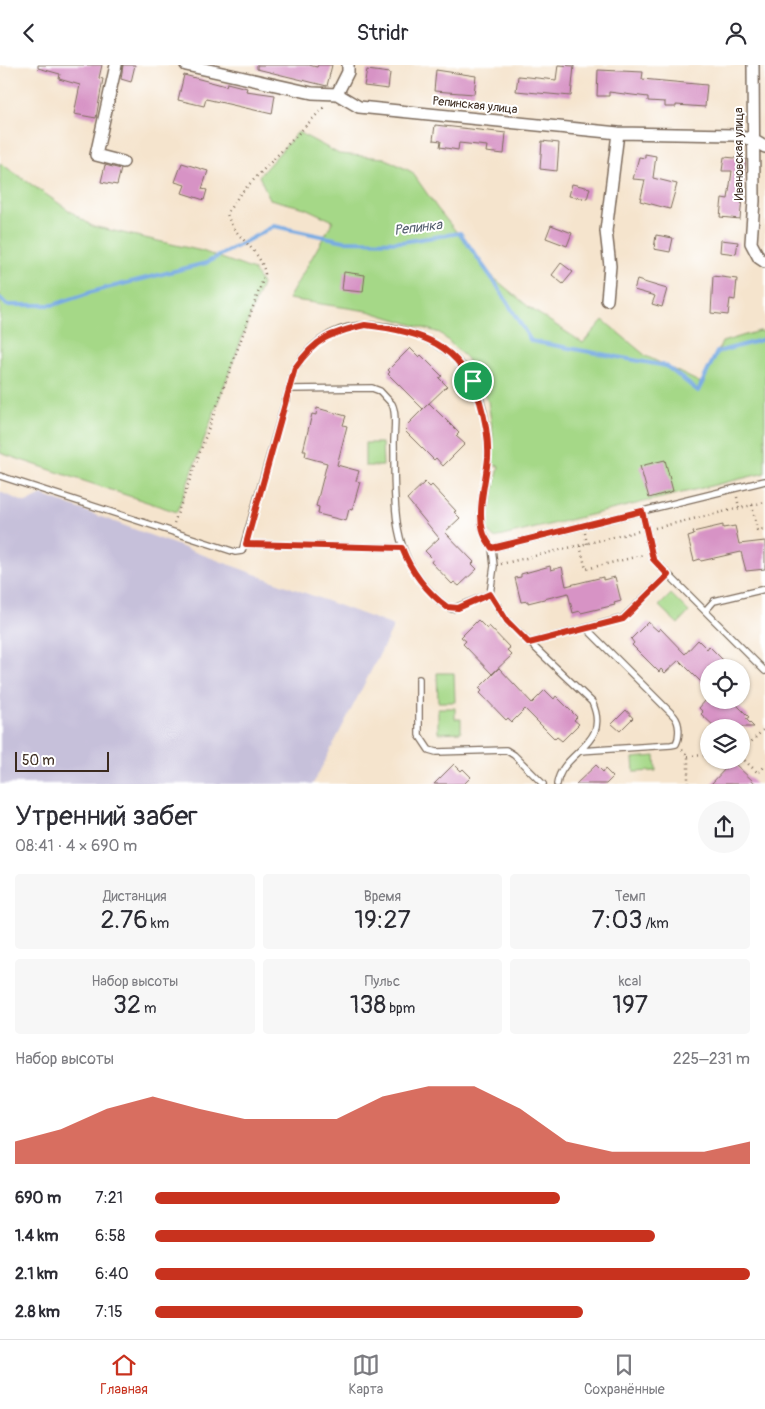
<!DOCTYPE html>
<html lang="ru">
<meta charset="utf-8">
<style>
body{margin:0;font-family:Pangolin,sans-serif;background:#f7f7f7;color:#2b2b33;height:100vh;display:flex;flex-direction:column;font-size:19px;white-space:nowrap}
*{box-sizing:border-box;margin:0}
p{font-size:16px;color:#7c7c81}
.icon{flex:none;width:28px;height:28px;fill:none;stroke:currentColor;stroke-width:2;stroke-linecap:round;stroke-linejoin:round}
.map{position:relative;height:719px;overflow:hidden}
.sheet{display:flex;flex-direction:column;background:#fff;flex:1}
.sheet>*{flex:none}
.fabs{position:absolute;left:700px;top:594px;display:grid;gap:10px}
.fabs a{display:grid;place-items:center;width:50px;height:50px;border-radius:50%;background:#fff;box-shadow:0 1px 4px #0004;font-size:25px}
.scale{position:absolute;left:15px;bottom:12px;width:94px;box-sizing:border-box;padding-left:5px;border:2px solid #3b2a1e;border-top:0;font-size:14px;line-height:18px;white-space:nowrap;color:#3b2a1e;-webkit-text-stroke:4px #fff;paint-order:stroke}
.pin{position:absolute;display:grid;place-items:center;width:42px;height:42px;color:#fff;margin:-21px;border:2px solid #fff;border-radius:50%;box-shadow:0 1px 5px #0007}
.round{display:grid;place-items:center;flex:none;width:52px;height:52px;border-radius:26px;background:#f7f7f7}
.summary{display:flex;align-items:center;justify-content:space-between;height:85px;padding:0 15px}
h1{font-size:28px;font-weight:600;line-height:38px}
.metrics{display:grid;grid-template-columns:repeat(3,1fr);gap:8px;height:85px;padding:5px 15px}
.metrics div{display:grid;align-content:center;border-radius:5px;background:#f7f7f7;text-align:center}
.metrics b{font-size:25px;font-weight:600}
.metrics small{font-size:14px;font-weight:400}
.metrics p{font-size:14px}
.chart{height:140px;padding:10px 15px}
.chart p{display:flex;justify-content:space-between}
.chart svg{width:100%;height:90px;margin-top:5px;fill:#c8321e;opacity:.7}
ul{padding:0 15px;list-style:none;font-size:16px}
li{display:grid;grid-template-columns:80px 60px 1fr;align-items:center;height:38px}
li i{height:12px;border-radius:6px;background:#c8321e}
header{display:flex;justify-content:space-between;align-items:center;height:65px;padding:0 15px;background:#fff;font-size:22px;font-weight:600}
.menu{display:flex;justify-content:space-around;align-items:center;height:70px;border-top:1px solid #e1e1e2;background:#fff;font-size:14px;color:#7c7c81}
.menu a{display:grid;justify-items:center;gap:2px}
.menu .current{color:#c8321e}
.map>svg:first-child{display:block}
.industrial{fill:#c6c0da}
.green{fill:#a5d887;stroke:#708152}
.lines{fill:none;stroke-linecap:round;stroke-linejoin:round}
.stream{stroke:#77aae3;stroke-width:4}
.building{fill:#d793c5}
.service-casing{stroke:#7c6b5b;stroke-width:8}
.minor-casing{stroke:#7c6b5b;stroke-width:14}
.path{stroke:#7c6b5b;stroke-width:2.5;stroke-dasharray:1 4;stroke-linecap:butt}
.service{stroke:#fff;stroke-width:5.5}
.minor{stroke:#fff;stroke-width:11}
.route-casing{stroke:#fff;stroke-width:10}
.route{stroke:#c8321e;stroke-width:6}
.labels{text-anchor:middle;stroke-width:4;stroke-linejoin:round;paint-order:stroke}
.street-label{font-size:12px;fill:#3b2a1e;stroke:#fff}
.water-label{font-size:14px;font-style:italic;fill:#535d6d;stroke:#fff}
</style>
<header><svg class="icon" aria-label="back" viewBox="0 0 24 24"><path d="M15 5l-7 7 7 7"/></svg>Stridr<svg class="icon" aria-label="person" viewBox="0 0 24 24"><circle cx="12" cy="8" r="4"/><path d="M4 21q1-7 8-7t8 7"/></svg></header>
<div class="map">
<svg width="765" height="719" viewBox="0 0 765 719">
<rect width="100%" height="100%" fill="#fff"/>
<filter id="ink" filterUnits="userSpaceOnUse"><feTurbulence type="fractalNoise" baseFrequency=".02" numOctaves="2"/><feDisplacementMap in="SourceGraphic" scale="10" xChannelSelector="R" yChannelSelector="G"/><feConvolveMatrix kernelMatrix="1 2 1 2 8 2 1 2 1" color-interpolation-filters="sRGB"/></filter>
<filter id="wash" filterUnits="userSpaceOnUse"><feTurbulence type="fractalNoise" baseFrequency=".0096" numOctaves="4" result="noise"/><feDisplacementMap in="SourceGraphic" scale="20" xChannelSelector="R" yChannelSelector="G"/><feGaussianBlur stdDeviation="1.12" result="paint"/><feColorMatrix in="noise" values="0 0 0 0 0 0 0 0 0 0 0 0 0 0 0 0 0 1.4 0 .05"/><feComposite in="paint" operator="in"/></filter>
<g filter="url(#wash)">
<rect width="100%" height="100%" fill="#f5e4cd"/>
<path class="industrial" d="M0,427l26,11 16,-8 352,131 -81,158h-313z"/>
<path class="green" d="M298,67l41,22 45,4 28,14 25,36 57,70 36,30 53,35 20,-23 43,36 57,28 19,-42 37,-11 6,1v141l-271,65 -8,-9 13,-63 -7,-1 1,-31 -5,-33 -21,-42 -27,-26 -72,-22 -80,-12 45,-78 -28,-13 -35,-9 -11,-23z
M0,98l92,63 110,25 52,19 8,14 -85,228 -177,-59z
M365,378h17l1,23h-18z
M671,529l18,18 -11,12 -19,-18z
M437,608h17l1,29h-17z
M438,643h17v11h6v13l-23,1z
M655,691l1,15 -22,1 -1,-14z"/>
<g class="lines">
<path class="stream" d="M0,233l7,7h46l42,-14 111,-28 68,-37 70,15 58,1 58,-9 36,51 35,57 135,25 32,25 19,-39 48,-13"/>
</g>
<g id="blocks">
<path class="building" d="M38,0h64l-3,13 4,1 -7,39 -22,-4 6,-29 -21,-6 1,-5 -22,-6z
M123,0h12l-4,17 -10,-3z
M257,0h52l8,2 1,-2h14l-5,21 -70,-17z
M558,0l16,1 -3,30 -55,-5 2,-15 38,4z
M367,5l23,3 -2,16 -24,-3z
M436,5l40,6 -2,18 -40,-3z
M598,5l45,2 -1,7 65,6 -2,22 -29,-2v2h-11v-5l-17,-1v-4l-39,-5v4h-12z
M184,10l42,11 1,-3 20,5 -1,3 29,4 -3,19 -66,-15 -2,7 -26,-6z
M435,60l71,8 -2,21 -18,-2 1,-6 -28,-3 -1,7 -18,-3 1,-6 -8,-1z
M542,76l17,2 -2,28 -17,-2z
M645,89l11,2 -3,22 24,6 -7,25 -30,-8 5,-21 -12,-1 6,-22 6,1z
M724,92l22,2 -6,60 -20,-2 2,-19 6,1 4,-28h-10z
M182,98l26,8 -6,18 5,1 -3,10 -22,-7 3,-8 -10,-3z
M105,100l16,4 -4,16 -16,-3z
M572,119l18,4 -3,11 -18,-3z
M551,160l21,8 -5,13 -21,-8z
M656,170l17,3 -3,14 -16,-3z
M721,175l17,2 -2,12 -16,-2z
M561,198l12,9 -10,12 -11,-9z
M344,207l21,3 -2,17 -21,-2z
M713,211l24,3 -2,21 -5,-1 -2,16 -17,-2z
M637,215l30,9 -5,18 -10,-3 3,-8 -21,-6z
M410,283l9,9 2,-2 21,21 -3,2 8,8 -24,23 -35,-35 2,-2 -2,-2z
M429,338l30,30 -3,3 9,8 -22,22 -7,-8 -2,2 -29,-29 2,-2 -2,-2z
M317,343l29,8 -3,9 4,1 -10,39 22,6 -3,10 4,1 -8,28 -3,-1 -3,12 -28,-7 1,-7 -3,-1 11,-43 -22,-6 1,-6h-3l9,-37 4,1z
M665,395l8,31 -24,7 -9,-32z
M425,417l5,5 2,-2 24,26 -2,1 6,6 -15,14 29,30 -2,2 5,5 -18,17 -5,-4 -2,2 -21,-22 2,-3 -8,-8 14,-13 -32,-39z
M723,460v3l12,-2 4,18 26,-3v28l-19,2 -5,-19 -40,9 -1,-2 -6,2 -6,-24 6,-2 -1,-3z
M550,501l1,4 11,-3 4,19 37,-9v3l12,-3 6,24 -7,2 1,2 -34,8 -1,-2 -7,2 -5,-20 -40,10v-2l-7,1 -6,-24 6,-1v-3z
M478,555l9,9 2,-3 21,22 -3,2 5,5 -20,19 -29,-30 3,-3 -5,-4z
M648,557l10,9 2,-3 25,26 13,-14 9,9 2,-3 21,21h-21v23l-30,-30 -14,13 -4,-4 -2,3 -27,-27 2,-2 -3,-4z
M499,603l33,35 13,-13 9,9 2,-3 21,21 -3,3 5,4 -17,17 -5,-4 -2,2 -30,-30 -13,13 -4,-4 -2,2 -26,-27 2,-2 -3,-3z
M706,635h26l17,17 -3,2 8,8h-39l-14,-13 2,-2 -4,-4z
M626,645l7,8 -13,13 -8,-7z
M733,697l23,22h-45l16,-17z
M454,699l7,7 2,-2 8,8 -7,7h-30z
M596,700l7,7 2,-3 8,8 -7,7h-30z"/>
</g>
</g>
<g filter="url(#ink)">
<use href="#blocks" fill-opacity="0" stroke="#7c6b5b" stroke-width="1"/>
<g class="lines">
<g class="service-casing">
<path id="service" d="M289,324l83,-1 8,3 12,13c5,10 2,27 2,38 1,50 -5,106 32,145 8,8 15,18 26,22l38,-15 4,-28 -2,-18
M0,411l235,76 7,-1 53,-183c9,-14 20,-26 35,-34 44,-24 120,3 143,47 11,22 15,50 15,74 0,24 -12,52 -5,76 2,6 6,12 9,17l273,-67
M642,446l11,48 52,52 9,-10 51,-12
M246,479l157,4
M490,529l17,27 85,81c20,44 -30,48 -35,82
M705,546l60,60
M529,578l94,-25 45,-43
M419,614v56l10,15 7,2 70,-2 8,5 29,29
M580,686l91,-6 5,-1c4,-8 4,-21 -2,-28l-87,-87"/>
</g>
<g class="minor-casing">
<path id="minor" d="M116,0l-20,90 27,7
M186,0l126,28 25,1 22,13 259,26 116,2 19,5 12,7
M753,0l1,136 -3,42 8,15 6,4
M337,29l11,-22v-7
M607,235l3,-34 -4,-35 12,-98"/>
</g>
<path class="path" d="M737,432l2,11
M752,440l5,25 8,-1
M174,458l91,-249c-4,-26 -33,-37 -38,-61l13,-19 85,-88
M655,463l110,-26
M585,468l2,11
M580,481l6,23 57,-14
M501,499l138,-33
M682,685l6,6v28
M741,687l24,-24
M688,691l21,-1
M741,692l17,16 7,-7"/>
<use href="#service" class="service"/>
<use href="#minor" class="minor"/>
</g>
</g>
<g class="lines" filter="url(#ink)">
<g class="route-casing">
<path id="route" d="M365,260c56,6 96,19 115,77 5,17 9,38 8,56 -2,23 -11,51 -5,73 1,6 6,12 9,17l150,-37 11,48 15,16 -45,44 -94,24 -22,-22 -17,-27 -32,14 -11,-1c-20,-15 -36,-36 -45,-59l-156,-4 49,-176c21,-30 35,-35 70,-43z"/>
</g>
<use href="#route" class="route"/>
</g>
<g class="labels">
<g class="street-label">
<text transform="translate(475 40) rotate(6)" y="4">Репинская улица</text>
<text transform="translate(739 89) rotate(-90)" y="4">Ивановская улица</text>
</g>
<g class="water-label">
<text transform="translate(418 162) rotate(-7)" y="5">Репинка</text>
</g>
</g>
</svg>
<div class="fabs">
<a><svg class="icon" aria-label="locate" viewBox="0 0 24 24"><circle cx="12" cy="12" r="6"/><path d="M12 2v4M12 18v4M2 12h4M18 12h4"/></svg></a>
<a><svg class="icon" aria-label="layers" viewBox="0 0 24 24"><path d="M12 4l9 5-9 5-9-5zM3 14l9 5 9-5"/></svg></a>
</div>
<div class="scale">50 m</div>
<div class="pin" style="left:473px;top:316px;background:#1e9e55"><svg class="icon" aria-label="arrive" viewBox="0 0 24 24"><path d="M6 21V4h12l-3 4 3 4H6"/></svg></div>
</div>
<section class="sheet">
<div class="summary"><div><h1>Утренний забег</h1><p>08:41 · 4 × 690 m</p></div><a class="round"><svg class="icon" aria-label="share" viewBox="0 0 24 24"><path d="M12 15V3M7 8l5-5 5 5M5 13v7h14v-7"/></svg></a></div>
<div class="metrics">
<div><p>Дистанция</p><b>2.76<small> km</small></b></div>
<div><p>Время</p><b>19:27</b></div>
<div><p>Темп</p><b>7:03<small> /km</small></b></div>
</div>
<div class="metrics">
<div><p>Набор высоты</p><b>32<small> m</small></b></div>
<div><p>Пульс</p><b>138<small> bpm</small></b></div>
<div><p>kcal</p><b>197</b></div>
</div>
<div class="chart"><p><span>Набор высоты</span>225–231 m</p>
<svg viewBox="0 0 160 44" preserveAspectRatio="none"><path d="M0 44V33L10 27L20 17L30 11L40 17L50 22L60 22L70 22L80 11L90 6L100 6L110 17L120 33L130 38L140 38L150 38L160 33V44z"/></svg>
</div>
<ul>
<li><b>690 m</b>7:21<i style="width:68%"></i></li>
<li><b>1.4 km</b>6:58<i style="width:84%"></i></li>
<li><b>2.1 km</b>6:40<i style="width:100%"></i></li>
<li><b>2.8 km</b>7:15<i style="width:72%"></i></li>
</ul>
</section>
<nav class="menu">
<a class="current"><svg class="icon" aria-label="home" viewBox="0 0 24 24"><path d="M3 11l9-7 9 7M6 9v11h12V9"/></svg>Главная</a>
<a><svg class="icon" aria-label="map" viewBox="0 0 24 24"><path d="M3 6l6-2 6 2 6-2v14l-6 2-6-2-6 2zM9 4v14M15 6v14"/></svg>Карта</a>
<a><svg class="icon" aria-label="saved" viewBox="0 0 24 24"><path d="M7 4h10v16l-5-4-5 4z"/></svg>Сохранённые</a>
</nav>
